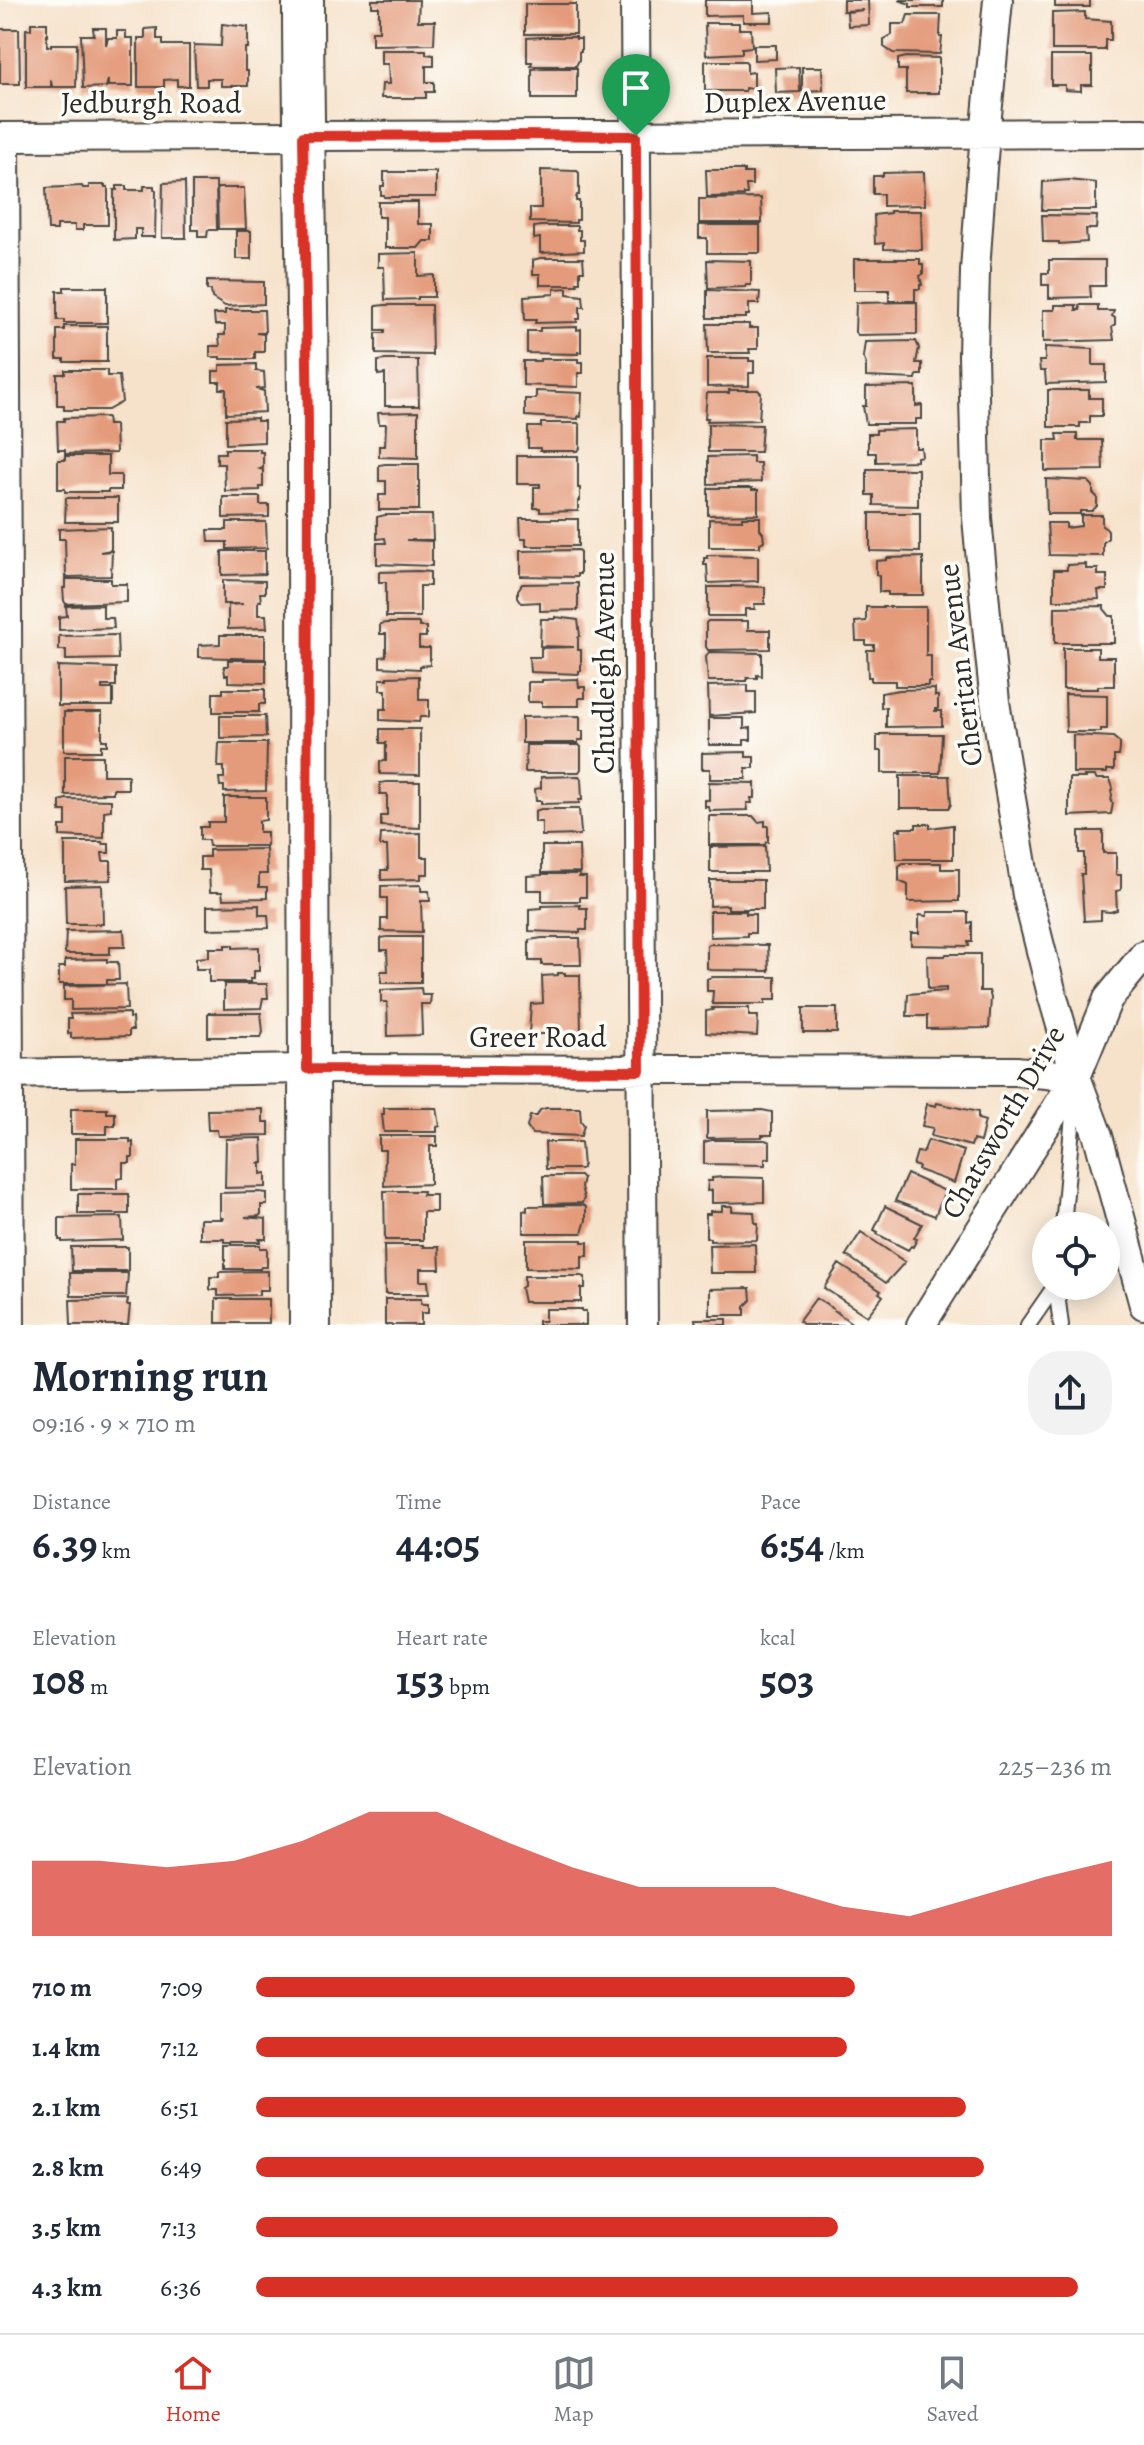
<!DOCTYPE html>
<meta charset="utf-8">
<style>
body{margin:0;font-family:Alegreya,serif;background:#f2f2f3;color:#1f2937;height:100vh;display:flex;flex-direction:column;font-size:30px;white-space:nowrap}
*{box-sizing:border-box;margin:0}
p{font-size:26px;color:#747a83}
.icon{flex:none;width:44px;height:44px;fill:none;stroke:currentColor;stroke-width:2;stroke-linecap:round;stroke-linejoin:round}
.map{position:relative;height:1325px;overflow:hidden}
.side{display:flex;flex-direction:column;background:#fff;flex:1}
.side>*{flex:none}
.fabs{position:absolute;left:1032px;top:1212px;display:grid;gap:16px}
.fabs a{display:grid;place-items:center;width:88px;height:88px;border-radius:50%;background:#fff;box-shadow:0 4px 20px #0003;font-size:40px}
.pin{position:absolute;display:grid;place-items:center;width:68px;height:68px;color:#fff;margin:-82px -34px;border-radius:50% 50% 50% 0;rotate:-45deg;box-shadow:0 0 8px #0007}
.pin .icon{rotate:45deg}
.round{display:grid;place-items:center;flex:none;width:84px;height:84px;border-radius:32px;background:#f2f2f3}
.head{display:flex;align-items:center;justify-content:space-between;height:136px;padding:0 32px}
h1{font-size:44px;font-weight:700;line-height:60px}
.metrics{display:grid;grid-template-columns:repeat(3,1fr);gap:12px;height:136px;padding:8px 32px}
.metrics div{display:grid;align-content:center}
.metrics b{font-size:40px;font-weight:700}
.metrics small{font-size:22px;font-weight:400}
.metrics p{font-size:22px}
.chart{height:224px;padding:16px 32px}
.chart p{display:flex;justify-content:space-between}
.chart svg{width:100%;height:144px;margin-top:8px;fill:#d93025;opacity:.7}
ul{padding:0 32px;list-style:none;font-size:26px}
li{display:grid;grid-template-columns:128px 96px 1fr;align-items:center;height:60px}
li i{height:20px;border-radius:10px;background:#d93025}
.tabs{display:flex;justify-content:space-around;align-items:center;height:112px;border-top:2px solid #e0e1e3;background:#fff;font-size:22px;color:#747a83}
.tabs a{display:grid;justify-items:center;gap:4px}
.tabs .active{color:#d93025}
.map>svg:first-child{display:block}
.building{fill:#e49b7c}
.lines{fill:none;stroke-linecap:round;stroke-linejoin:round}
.service-casing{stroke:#494643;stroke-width:18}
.minor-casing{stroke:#494643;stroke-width:32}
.secondary-casing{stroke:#494643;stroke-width:44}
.service{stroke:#fff;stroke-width:14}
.minor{stroke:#fff;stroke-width:28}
.secondary{stroke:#fff;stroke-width:40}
.route-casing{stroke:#fff;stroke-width:16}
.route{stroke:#d93025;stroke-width:10}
.labels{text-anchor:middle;stroke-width:7;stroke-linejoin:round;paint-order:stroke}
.street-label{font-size:30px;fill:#2b2b2b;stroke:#fdfcf7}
</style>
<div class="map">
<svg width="1144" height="1325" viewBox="0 0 1144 1325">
<rect width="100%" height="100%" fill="#fdfcf7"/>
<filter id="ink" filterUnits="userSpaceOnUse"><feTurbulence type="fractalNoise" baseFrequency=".0125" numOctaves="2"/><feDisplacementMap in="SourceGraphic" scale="16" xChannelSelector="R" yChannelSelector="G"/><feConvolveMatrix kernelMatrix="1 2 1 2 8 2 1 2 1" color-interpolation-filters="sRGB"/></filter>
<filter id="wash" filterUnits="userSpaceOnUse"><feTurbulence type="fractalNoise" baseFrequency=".006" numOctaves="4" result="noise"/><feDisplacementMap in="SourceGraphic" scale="32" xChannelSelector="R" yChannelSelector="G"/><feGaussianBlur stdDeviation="1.8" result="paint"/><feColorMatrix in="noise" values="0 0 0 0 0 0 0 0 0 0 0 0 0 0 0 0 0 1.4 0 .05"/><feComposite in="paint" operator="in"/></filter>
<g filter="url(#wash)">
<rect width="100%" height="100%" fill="#f6e2ca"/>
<g id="blocks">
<path class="building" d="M372,0h47l-1,21h17l-1,23 -62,1v-14h7v-24h-7z
M705,0h48v13l19,-1v10h-29v-7l-38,1z
M843,0h25l1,25 -21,1 -1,-14 17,-2 -21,1z
M899,0h44v7h-33v-3z
M1055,0h35v7h-35z
M525,4h51v30h-51z
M1085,12v7l26,2v19h-6v10h-53v-37z
M908,15h33l-1,18v4h2l-2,17 -47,-1 -9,-6v-8l8,-4v-11h13z
M31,23h16v23h4v-2h26l-1,43h-24l-1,-7v7h-25v-58h5z
M705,23h34v6h12l1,18 -10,1v5l-36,2z
M222,24l26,3v21h-3v23h3v15h-27v-7h-14v7h-11l-2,-41 27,1z
M93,28h13v17l2,-7h9v-7h9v7h7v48h-25v-6l-2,7 -23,1 -2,-53h13z
M157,28v11h6v6h26v41h-12v-7l-13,1v7h-26v-49h7v-9z
M0,29h19l1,55h-20z
M542,37h34v2h5v13h-2v8l-3,6h-45l1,-4h-5v-24z
M754,45h22v14l-22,1z
M381,50h45v4l8,1v11h-8v16h8v10h-8v6h-45l1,-14h7l-1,-20h-7z
M1051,56h41v29h-11v6l-16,-1v-5h-14z
M906,57l33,1v35h-33v-23h-8v-11z
M705,61h40l2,2v10l7,-1v17l-9,-1v3h-40z
M799,67l1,25 -24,1 -1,-25z
M802,67h20l1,23 -21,1z
M546,68h31v31h-45v-30z
M541,170l36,1 2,2v22h-2l-1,3v3h3v19h-3v3l-46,-1v-14h11z
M706,170h38v3h8v12h-6l1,9h-3v2l-37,1z
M384,172h52v25h-52v-2h-3v-9h3z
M924,172l1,33 -42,1v-12h-10v-18h10v-3z
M1069,180l27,3v27h-54l1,-28z
M185,182l1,56h-24l1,-55z
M192,182h24l1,48h-9l-1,7h-9v-7h-6z
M89,185h16v2h3v38h-25v5h-8v-5h-18v5h-9l-2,-42 36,-2 1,2h6z
M117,186h9v4h18v-4h10v3l2,1 -1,47h-14v-8h-6v10l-21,1v-50h3z
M217,188h27l2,41h-28z
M761,198l1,25h-63v-24z
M378,202h40v22h15v17h-9l-6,7h-33v-31h-7z
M890,211h31l1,39 -38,-1v-6l-9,1 -1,-29 16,-2z
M1042,215l55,1 -1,13h-10l1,13 -28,2v-2h-16z
M699,225h61v28h-53v-15h-8z
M540,226h37v4h3v10h4v11l-44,2v-15l-6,1v-12z
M236,231h15v28h-15z
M418,253v23l16,-1v22h-16v2l-33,1 -1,-33h-6v-13z
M540,258h43l1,13h-4v11h-3l1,3h-38v-11h-7v-14z
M854,259h66v5h3v10l-3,2 2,9h-2v4h-5v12h-26v-11h-35z
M707,260l44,1v24h-5l-1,2 -37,1z
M1049,260h56v26h-15l1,11 -42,1v-13h-7v-12h7z
M207,281l57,1v22l-39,2 -13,-8 -1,-8h-4z
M64,287h43v36h-43v-3h-7v-29h7z
M567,288v6l16,2 1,11h-4v12h-3v3l-42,1 1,-3h-11l-1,-24 30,-2v-5z
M707,290l53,2 -1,12h-10v11h-3v3h-39z
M917,302v32l-59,1 -3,-3 1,-29z
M385,305h46l1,50 -56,-1v-21h9v-3h-9v-24z
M1055,305h21v5h4l-1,-5h19v6h16l-2,5 3,2v7l-3,2 2,13 -71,2v-32h12z
M225,310h39l1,23h-9l8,1v18h-9v7h-35v-2h-10v-11h10l-1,-11h6v-10h-10l-1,-11h11z
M707,324h42v4h9v21h-9l1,4h-42z
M64,326h43v36h-43v-3h-7v-29h7z
M577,327v3l4,-1v23h-3v2l-51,-1v-22h13v-3z
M916,341l3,7 -3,15h6v12h-5l-1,4 -50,-2v-13l-3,-7 2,-15z
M1045,347l48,2v16h13v17l-60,2 -1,-13h-5l-1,-10h6z
M707,358h42v3h5v12h-5v13l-42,1z
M540,359h38v3h5v11h-5v14l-55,-2v-24h17z
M385,360h33l1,46h-34v-32l-7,1v-14z
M256,364v7l8,1 1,16 -9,1 8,2 1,21 -39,2v-25h-6v-7h-7v-11h7v-6z
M65,370h42v6h12l3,26 -14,8h-44v-5h-7v-31h8z
M916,386v20l6,-1v14h-6v5h-50l-3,-18h3v-19z
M729,390h29l3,3 -2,27 -52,1 1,-3h-3l2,-25h22z
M1048,390h41v8h13v18h-12v7h-10v4h-32z
M536,391l46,2 -1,24 -3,-1v3l-53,-3v-17h11z
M418,412v46l-39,-1v-11h6l1,-22h-7l-1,-11z
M107,417l1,8h7l1,28 -51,1v-4h-7l-1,-29h7v-3z
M257,418v3h7v21l-38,2v-25z
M541,423h37l2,3v22l-2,3h-38v-3h-12v-21h13z
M708,424l54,1 -2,27h-52z
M916,429v19h5l1,8 -5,1v4l-41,1v-9h-8v-19h8v-4z
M1057,434h20v6h25l1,30 -58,1v-31h13z
M225,449h35v3h3v16l-3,1 3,1v17h-3v3l-35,1 -1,-27h-7v-11h8z
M65,456h43v19h13v15h-13v2h-43v-3h-7v-29h7z
M517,456h61v32h2v13h-2v10l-38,1v-4h-6v-21h6v-3h-23z
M753,456v7h7l1,19 -53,2v-27z
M385,464h34v46h-40v-15h7v-14h-7v-16z
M867,469h51v37l-44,-1v-10h-7z
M1046,479l42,2 5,5v7l4,4v9l-5,5h-12v3h-33z
M708,488h44v2h6v24l-50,1z
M223,497h37v8h9v12l-46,1z
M66,498h52v24h-53z
M870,513h50v39l-50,-1z
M385,515h47l1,25h-27l26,1v25l-55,-2v-21h9l-1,-5 -8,1v-22z
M1081,515h21v11l6,4v8l-5,5v13l-54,-1 -2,-32h19v5l15,-2z
M742,517h18v12l3,4 1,8 -4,2v4h-51v-28l33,1z
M520,519h58v27h-52v-7h-5z
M227,522h39l1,26 -40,1v-7h-18l-1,-12h19z
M111,527v23l-11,2 12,-1 -1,25 -45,1 -1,-38h-6v-10z
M578,550l2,2v22h-3v3l-57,-1v-25z
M222,551h43v23l-43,1z
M707,555l51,1v25l-50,2 -1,-18h-3v-7h3z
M923,557v38h-35v-3h-9v-16l-3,-1v-14l11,-1v-2z
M1086,564v5h12v6h9v15h-9l1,9 -45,1v-30h13v-5z
M418,571l12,1v14h-10v31h-34v-35h-7v-10z
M66,579h45v5h16v18l-61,2 -2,-3 -1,-13h3z
M223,580l42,1v12h-5l1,8h-3v14h8l1,13 -39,1v-24l15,-1h-20z
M578,583v27l-38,1v-9l-18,1 -4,-6v-7l4,-6z
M731,586l34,1v17h-11l1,5h-10v7h-37v-29h23z
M103,605v13h10l1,10 -55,2v-13l8,-1 -1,-10z
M1104,606v3l6,7h4v27h-59v-36z
M866,607h60v49h5v26h-3v4h-33v-5h-24v-4h-3l-1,-27h7v-5h-8v-4h-10l-1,-19 11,-1z
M555,617l23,3 2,16 -2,2v12h3v21h-2v3l-49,-2 -1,-15h12v-9l33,-1 -34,-1 1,-27h14z
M708,621h40v9h22v19l-62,1 -2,-3v-24z
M386,623h33v4h7v10h-7v11h11v17l-10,1v3l-40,-2v-10l6,-1v-22h-6v-10z
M117,635l1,24 -52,1v-10h-7v-14z
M220,635h45v24l-66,-2v-12l21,-1z
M1063,648h35v9h16v29h-16v3h-35z
M709,652l53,1v23l-5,-1v3h-10v3h-39l-2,-24z
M228,660h38v23l-38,-1v-7h-3l-1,-9h4z
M58,666l58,2v18h-14v3h11v17h-55z
M419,676v24h10v17h-9l-1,5 -39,-2v-11h6v-19h-6v-11h7v-2z
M578,679l1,8h6v11h-6v8h-37v-4h-14v-20h14v-2z
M748,685v7h8v21l-47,3 -1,-30z
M223,689h42v15h-6v8h-46v-19h10z
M935,689v7h3v13h-3v2h7v15l-56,1v-20l-5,1v-15l18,-3z
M1065,694l42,1v34h-6v3h-35z
M64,712h38v28h5v5h-6v6h-37z
M220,716h45l1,21 -46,1z
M580,716v15h3v9h-5v3h-56v-26z
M709,718h35v11l7,-1v12h-7v5h-35z
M380,729h40v46l-40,-1v-13h6v-18h-6z
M880,734h62l-2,39h-58v-22h-5v-15h3z
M1073,735l40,2 7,6v6l-1,7h-5v14h-7v3h-34z
M219,743h48l-1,48 -42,1v-6h-4l-1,-8h5v-11h-6z
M526,745h53l2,2v22l-2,3h-54z
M746,752v5h8v11h-8v11h-36v-10h-8v-16z
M65,756h38v19h25v14h-15v4h-11l1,1 -38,1z
M579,776l2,2 1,22h-3v3l-38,1v-3h-5l-1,-12 6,-1v-11z
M900,776h49l2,28 -2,4h-49z
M1084,776h11l1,3h14l3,9 -2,3 1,4 -1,7 2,1 -2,11 -42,2v-38h16z
M386,782h34v46l-39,-2v-10h6v-22h-7v-11z
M709,782l46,1v15h-4l1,5h-5l1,7 -38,1 -1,-4h-4v-7h4z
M224,797h42v23l-7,1v11h8v14h-58l-1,-6h-8v-13h8v-5h16z
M66,799l45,1v10l-7,1v27l-44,-2v-10h6v-15h-6v-10z
M541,809h38l2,24 -2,2 -37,1v-14h-7v-11z
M709,816h44l5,6 7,-1v5h3v16h-2l-1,3h-56z
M916,824h14v4l23,-3v34h-56l-1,-29h5l-1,-2h16z
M1079,831h24v22h13v22h5v15l-5,1 1,19 -7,2 -9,-1v9l-17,1 -3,-47h3v-21h-5z
M421,833v24h7v17h-7v5l-40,1v-10h7l-1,-24h-7l1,-12z
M65,842h37l1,2h6v9h-7l1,8h8v19l-46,1z
M542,846h37l1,26 -38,1z
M765,846l1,26h-56v-25z
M266,849l1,25h-8v13h8v11l-44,1 -1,-7h-12l-1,-22h-9v-13h9v-7z
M903,863h38v6h18v32l-51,1v-17l-9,-4v-15z
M542,874h38l-1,3h7v20h-6v4h-38v-11h-15v-14l15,-1z
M710,880h53v29h-35v-4l-18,1z
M102,885l1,39h-37l-1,-38z
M421,885v6h8l1,10h-9l1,31 -41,-1v-12h6v-21h-6v-12z
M259,905v10h9l1,13 -62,1v-23z
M580,905v3h7v22h-7v3l-51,-2v-22l13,-1v-2z
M710,911h36v3h9v19h-8v3l-37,1z
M927,912h41v11l4,-1v20h-4l1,4 -58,-1v-12h8v-18l8,1z
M124,930l1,17h-15v7h-44l-1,-2 1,-21z
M387,937h34v46h-40v-12h7l-1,-21h-6v-12z
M542,938h38l1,27h-39v-4h-13v-21z
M710,944l58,1 1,26 -59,-1 -3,-2v-22z
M225,945h8v3l26,-1v24h-5v8h-4l1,3h-42v-13h-13v-11l13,-1v-9h16z
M946,954h34v37h9l2,7 -2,30 -62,1v-13h-20l1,-22 38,-3v-3l-18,1 -1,-33h18z
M107,959v3h11l1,18h-12v4h-48v-17h6v-7z
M558,973h7v2h15l1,59h-52l2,-30 12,-1 -1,-27 16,-1z
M712,977h64v23h-11v4h-53l1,-13h-6v-12z
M126,984l1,25 -56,1v-10h-7v-14z
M224,984h43l1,14h-5l-2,10 -37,1z
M421,988l1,7h9l-1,9h-9l1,31 -34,1 -1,-34h-6v-12z
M712,1008h37v8h9l-1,20 -51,-3v-22l7,-1z
M803,1008h34v25h-34z
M129,1013v5h3l1,12h-4v6l-58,2v-5l-3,1v-15h3l-1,-5z
M208,1013h53l2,19 -2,5h-53z
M937,1103l41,9v7l7,2 -5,21 -7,-2 -2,6 -40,-10 2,-8 -11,-2 5,-22 9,2z
M384,1108h53l3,18 -3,1v5h-53l-2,-18h2z
M546,1108h34l1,13 3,4 -3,11 -49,-2 -5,-7 3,-11h7l3,-6z
M71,1109h36v4h8v13h-8v8h-36z
M263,1109v13h6v13l-51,1 -1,-6h-9l-1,-20z
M762,1110l10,2v23h-10v2l-55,1v-27z
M379,1136h58v10h-7v38l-46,2 1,-36h-6z
M262,1138l1,25h-4l2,2v9l5,-1v14l-41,1 1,-49z
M75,1139h55v4l3,-1v15h-3v6h-7v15l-6,1v10h-46v-25h4z
M712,1140h53l5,2v16h-5v7l-61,-1v-22z
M928,1140l36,11 -10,32 -36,-13 1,-3 -6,-2 4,-13 6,1z
M545,1142h36l2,25 -2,2h-35z
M907,1174l38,17 -10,25 -40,-15z
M543,1176h38l2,2 -2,9 3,11 -2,5 -38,1z
M724,1177l40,1v24l-52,1v-13l-5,1 1,-10h4v-3z
M384,1191h39l-1,4h14v17h-13v28h-38z
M259,1192l8,1v12h-6v9l-2,2 -14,1 21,2v20h-7l1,3h-36v-3h-24v-20h24l-4,-2v-24z
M78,1194h51v20h-51z
M582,1205l4,2v13l-4,13h-59v-23l4,1v-5z
M722,1206h10v5l22,1 1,11h3l-1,17 -47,1v-3h-4v-24h4v-3h12z
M885,1206l37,18 -8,14 3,1 -4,8 -2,-1 -3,4 -31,-16 1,-2 -4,-2z
M122,1217l1,23 -61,2v-2h-3v-22z
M861,1232l44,30 -19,21 -40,-28z
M526,1240h56v2h6v14h-6v13l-56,-1z
M755,1244l1,29h-46l-1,-28z
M225,1245h35v3h7v19h-6l-1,2h-35z
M384,1245h39v2h16l1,22h-20v12h8l1,13h-44z
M71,1247h57v24h-56z
M839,1264l42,27 -2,2 4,3 -16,20 -43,-28z
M268,1271v19h-9v5l-41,1v-6h-8v-13h9v-5z
M70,1273h56l2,1 -2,22h-55z
M524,1276h58l3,1v11h-4v14h-57l-3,-14 3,-2z
M750,1288l1,12 -6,6v9h-35v-26z
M816,1298l9,5 29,22h-50l-5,-4z
M128,1299l-1,6h3l-2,20h-57l-1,-25z
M216,1299h53v24h-53z
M385,1299h36v5h7v9h-7v12h-36z
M545,1309h37v2h4v14h-48v-4h7z
M695,1319h32v6h-31z"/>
</g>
</g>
<g filter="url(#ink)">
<use href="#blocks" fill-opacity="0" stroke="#494643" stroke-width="2"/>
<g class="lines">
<g class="service-casing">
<path id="service" d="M1063,1226l12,-133
M1056,1286l5,39
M1028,1325l27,-39"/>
</g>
<g class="minor-casing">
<path id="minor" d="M635,0l8,1325
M998,0l-16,168 -7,103 -2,85 4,162 11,118 7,66 32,193 25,99 24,83 22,59 46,169
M0,137l1144,-4
M5,137l5,1188
M0,1074l307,-5 709,2 60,6
M921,1325l155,-248 32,-78 36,-44"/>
</g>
<g class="secondary-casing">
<path id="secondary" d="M303,0c0,142 5,284 5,426 1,300 -1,599 2,899"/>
</g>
<use href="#service" class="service"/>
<use href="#minor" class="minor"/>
<use href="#secondary" class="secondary"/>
</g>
</g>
<g class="lines" filter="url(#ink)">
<g class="route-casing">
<path id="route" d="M516,135l120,1 4,935 -333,-2 1,-648 -5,-285z"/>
</g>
<use href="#route" class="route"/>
</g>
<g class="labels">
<g class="street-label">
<text transform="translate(795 101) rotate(-1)" y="10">Duplex Avenue</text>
<text x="151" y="113">Jedburgh Road</text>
<text transform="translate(604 663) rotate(-90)" y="10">Chudleigh Avenue</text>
<text transform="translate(960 665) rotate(-97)" y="10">Cheritan Avenue</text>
<text x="538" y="1047">Greer Road</text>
<text transform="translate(1003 1122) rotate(-60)" y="10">Chatsworth Drive</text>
</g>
</g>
</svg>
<div class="fabs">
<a><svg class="icon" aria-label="locate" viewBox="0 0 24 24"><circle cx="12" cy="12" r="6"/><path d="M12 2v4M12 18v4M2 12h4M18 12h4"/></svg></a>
</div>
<div class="pin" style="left:636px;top:136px;background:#1e9e55"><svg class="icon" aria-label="arrive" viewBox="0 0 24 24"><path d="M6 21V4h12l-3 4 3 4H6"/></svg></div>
</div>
<section class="side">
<div class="head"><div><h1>Morning run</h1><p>09:16 · 9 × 710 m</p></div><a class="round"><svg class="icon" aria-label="share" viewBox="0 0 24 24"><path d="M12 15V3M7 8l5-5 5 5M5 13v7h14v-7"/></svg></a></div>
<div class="metrics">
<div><p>Distance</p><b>6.39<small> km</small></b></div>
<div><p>Time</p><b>44:05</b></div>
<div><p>Pace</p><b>6:54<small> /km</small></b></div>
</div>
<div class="metrics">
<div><p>Elevation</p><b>108<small> m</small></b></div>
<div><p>Heart rate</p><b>153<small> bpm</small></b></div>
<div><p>kcal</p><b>503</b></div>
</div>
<div class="chart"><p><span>Elevation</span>225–236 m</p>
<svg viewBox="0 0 160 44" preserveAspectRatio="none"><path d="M0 44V21L10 21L20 23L30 21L40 15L50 6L60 6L70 15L80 23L90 29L100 29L110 29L120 35L130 38L140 32L150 26L160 21V44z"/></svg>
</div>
<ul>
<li><b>710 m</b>7:09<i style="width:70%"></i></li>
<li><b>1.4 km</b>7:12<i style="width:69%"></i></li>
<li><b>2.1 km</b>6:51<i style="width:83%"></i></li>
<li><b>2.8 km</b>6:49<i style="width:85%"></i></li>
<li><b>3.5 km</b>7:13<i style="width:68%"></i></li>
<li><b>4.3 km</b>6:36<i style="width:96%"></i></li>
</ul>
</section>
<nav class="tabs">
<a class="active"><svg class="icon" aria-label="home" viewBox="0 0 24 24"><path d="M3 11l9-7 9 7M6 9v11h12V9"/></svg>Home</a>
<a><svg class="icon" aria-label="map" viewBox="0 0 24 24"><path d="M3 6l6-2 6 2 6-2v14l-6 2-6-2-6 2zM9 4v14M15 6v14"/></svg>Map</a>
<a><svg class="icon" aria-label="saved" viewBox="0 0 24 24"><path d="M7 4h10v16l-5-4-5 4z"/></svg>Saved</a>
</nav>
